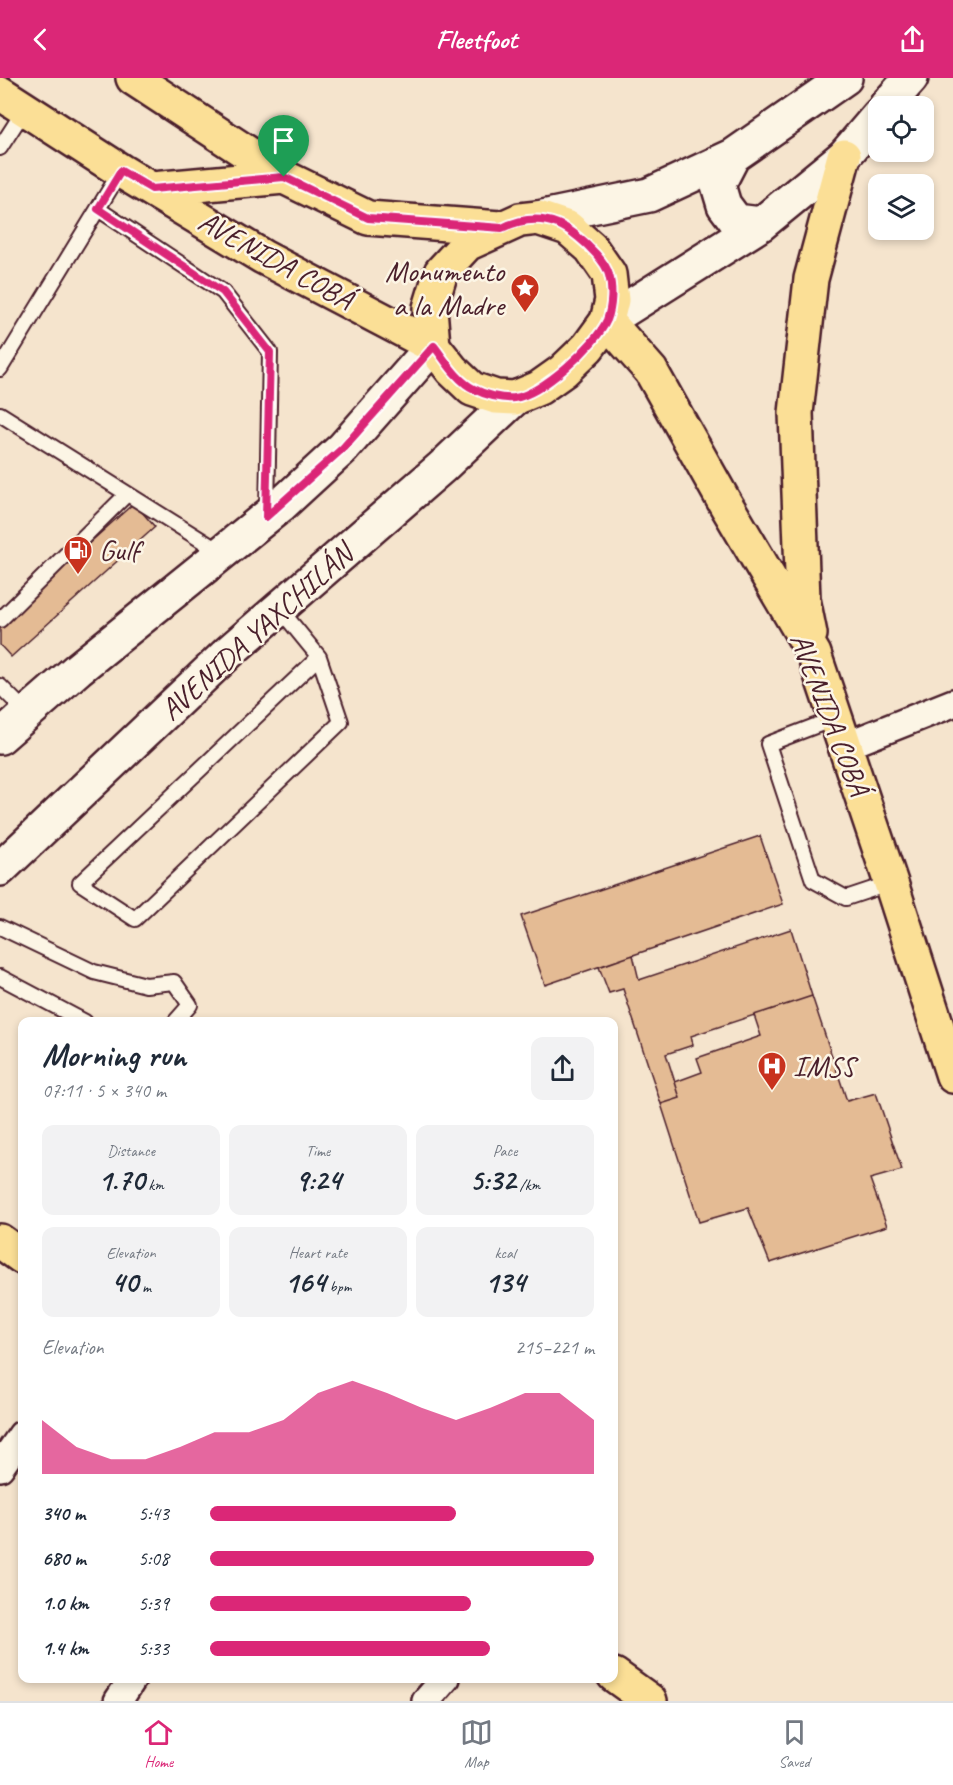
<!DOCTYPE html>
<meta charset="utf-8">
<style>
body{margin:0;font-family:Caveat,sans-serif;background:#f2f2f3;color:#1f2937;height:100vh;display:flex;flex-direction:column;font-size:22px;white-space:nowrap}
*{box-sizing:border-box;margin:0}
p{font-size:20px;color:#747a83}
.icon{flex:none;width:33px;height:33px;fill:none;stroke:currentColor;stroke-width:2;stroke-linecap:round;stroke-linejoin:round}
.map{position:relative;flex:1;overflow:hidden}
.details{position:absolute;left:18px;top:939px;width:600px;height:666px;display:flex;flex-direction:column;background:#fff;border-radius:12px;box-shadow:0 3px 9px #0003}
.details>*{flex:none}
.tools{position:absolute;left:868px;top:18px;display:grid;gap:12px}
.tools a{display:grid;place-items:center;width:66px;height:66px;border-radius:12px;background:#fff;box-shadow:0 3px 9px #0003;font-size:30px}
.pin{position:absolute;display:grid;place-items:center;width:51px;height:51px;color:#fff;margin:-62px -26px;border-radius:50% 50% 50% 0;rotate:-45deg;box-shadow:0 0 6px #0007}
.pin .icon{rotate:45deg}
.round{display:grid;place-items:center;flex:none;width:63px;height:63px;border-radius:12px;background:#f2f2f3}
.overview{display:flex;align-items:center;justify-content:space-between;height:102px;padding:0 24px}
h1{font-size:33px;font-weight:700;line-height:45px}
.figures{display:grid;grid-template-columns:repeat(3,1fr);gap:9px;height:102px;padding:6px 24px}
.figures div{display:grid;align-content:center;border-radius:12px;background:#f2f2f3;text-align:center}
.figures b{font-size:30px;font-weight:700}
.figures small{font-size:16px;font-weight:400}
.figures p{font-size:16px}
.chart{height:168px;padding:12px 24px}
.chart p{display:flex;justify-content:space-between}
.chart svg{width:100%;height:108px;margin-top:6px;fill:#db2777;opacity:.7}
ul{padding:0 24px;list-style:none;font-size:20px}
li{display:grid;grid-template-columns:96px 72px 1fr;align-items:center;height:45px}
li i{height:15px;border-radius:8px;background:#db2777}
header{display:flex;justify-content:space-between;align-items:center;height:78px;padding:0 24px;background:#db2777;color:#fff;font-size:27px;font-weight:700}
.menu{display:flex;justify-content:space-around;align-items:center;height:84px;border-top:2px solid #e0e1e3;background:#fff;font-size:16px;color:#747a83}
.menu a{display:grid;justify-items:center;gap:3px}
.menu .on{color:#db2777}
.map>svg:first-child{display:block}
.building{fill:#e4bb94;stroke:#4a1f2b;stroke-width:1.5}
.lines{fill:none;stroke-linecap:round;stroke-linejoin:round}
.lane-casing{stroke:#4a1f2b;stroke-width:18}
.street-casing{stroke:#4a1f2b;stroke-width:32}
.secondary-casing{stroke:#4a1f2b;stroke-width:38}
.primary-casing{stroke:#4a1f2b;stroke-width:38}
.lane{stroke:#fcf5e5;stroke-width:14}
.street{stroke:#fcf5e5;stroke-width:27}
.secondary{stroke:#fcf5e5;stroke-width:33}
.primary{stroke:#fbdf96;stroke-width:33}
.route-casing{stroke:#fff;stroke-width:12}
.route{stroke:#db2777;stroke-width:8}
.labels{text-anchor:middle;stroke-width:5;stroke-linejoin:round;paint-order:stroke}
.street-label{font-size:30px;fill:#4a1f2b;stroke:#fcf5e5}
.poi-label{font-size:30px;fill:#4a1f2b;stroke:#fcf5e5;text-anchor:start}
</style>
<header><svg class="icon" aria-label="back" viewBox="0 0 24 24"><path d="M15 5l-7 7 7 7"/></svg>Fleetfoot<svg class="icon" aria-label="share" viewBox="0 0 24 24"><path d="M12 15V3M7 8l5-5 5 5M5 13v7h14v-7"/></svg></header>
<div class="map">
<svg width="953" height="1623" viewBox="0 0 953 1623">
<rect width="100%" height="100%" fill="#f5e4cd"/>
<filter id="ink" filterUnits="userSpaceOnUse"><feTurbulence type="fractalNoise" baseFrequency=".0167" numOctaves="2"/><feDisplacementMap in="SourceGraphic" scale="12" xChannelSelector="R" yChannelSelector="G"/><feConvolveMatrix kernelMatrix="1 2 1 2 8 2 1 2 1" color-interpolation-filters="sRGB"/></filter>
<g filter="url(#ink)">
<path class="building" d="M134,425l21,24 -144,130 -11,-12v-22z
M760,758l23,68 -238,81 -24,-69z
M791,851l21,67 -121,40 2,9 -27,9 14,44 -19,6 -38,-115 -14,4 -10,-26 34,-12 6,25z
M812,918l35,105 29,-8 26,77 -32,9 17,47 -117,37 -22,-55 -49,14 -38,-118 19,-6 -5,-16 27,-10 -5,-14 64,-22 -7,-21z"/>
<g class="lines">
<g class="lane-casing">
<path id="lane" d="M0,70l25,-39
M98,131l125,83 47,60 -3,160
M0,291l121,-198
M0,336l222,139
M279,530l40,49 22,65 -206,197 -55,-36 239,-226
M0,542l127,-126
M0,608l27,27
M836,640l-68,26 45,136 33,18 45,-15
M0,849l94,45 52,13 28,-3 16,23 -15,17
M0,899l85,45"/>
</g>
<g class="street-casing">
<path id="street" d="M845,668l108,-43
M0,1389l22,-32
M118,1623l15,-23
M426,1623l20,-23"/>
</g>
<g class="secondary-casing">
<path id="secondary" d="M886,28l25,-28
M733,78l-15,29 6,20 12,16 25,3
M538,140l111,-23 84,-39 112,-78
M607,243l154,-97 83,-68 35,-41
M0,659l78,-68 202,-163 63,-58 90,-102
M0,791l229,-217 213,-185 73,-69"/>
</g>
<g class="primary-casing">
<path id="primary" d="M133,0l151,99 84,41 132,10
M0,15l121,78 142,86 170,89
M152,111l132,-12
M538,140l30,10 23,20 18,26 3,26 -5,21 -19,26 -25,24 -24,17 -24,10 -19,-1 -24,-8 -20,-19 -19,-24 -3,-38 11,-36 26,-28 53,-24z
M607,243l44,50 74,132 89,151 77,229 62,193
M810,556l-7,-35 -7,-186 15,-134 33,-123
M0,1163l22,16
M614,1597l36,26"/>
</g>
<use href="#lane" class="lane"/>
<use href="#street" class="street"/>
<use href="#secondary" class="secondary"/>
<use href="#primary" class="primary"/>
</g>
</g>
<g class="lines" filter="url(#ink)">
<g class="route-casing">
<path id="route" d="M121,93l31,18 132,-12 84,41 134,10c27,-13 52,-12 76,9 10,8 28,25 31,38 4,13 3,32 -2,45 -11,25 -66,75 -93,78 -13,1 -29,-3 -40,-9 -17,-8 -29,-29 -40,-43l-91,102 -77,69 4,-165 -47,-60 -125,-83z"/>
</g>
<use href="#route" class="route"/>
</g>
<defs>
<g id="sight-pin" transform="scale(1.5)"><path d="M0 17L-7.5 6A9.5 9.5 0 1 1 7.5 6Z" fill="#c8321e" stroke="#fcf5e5"/><path d="M0-6L1.8-2.2L6-1.7L2.9 1.2L3.7 5.4L0 3.3L-3.7 5.4L-2.9 1.2L-6-1.7L-1.8-2.2Z" fill="#fff"/></g>
<g id="fuel-pin" transform="scale(1.5)"><path d="M0 17L-7.5 6A9.5 9.5 0 1 1 7.5 6Z" fill="#c8321e" stroke="#fcf5e5"/><path d="M-5.5-6h7V0h2V4h1.3V-2.5L3-4.5l.8-.8L6-3V5H2.5V1h-1V6h-7ZM-4.2-4.7v3.2H.2V-4.7Z" fill="#fff"/></g>
<g id="hospital-pin" transform="scale(1.5)"><path d="M0 17L-7.5 6A9.5 9.5 0 1 1 7.5 6Z" fill="#c8321e" stroke="#fcf5e5"/><path d="M-5-5h3v3.5h4V-5h3V5h-3V1.5h-4V5h-3Z" fill="#fff"/></g>
</defs>
<g fill-rule="evenodd">
<use href="#sight-pin" x="525" y="210"/>
<use href="#fuel-pin" x="78" y="472"/>
<use href="#hospital-pin" x="772" y="988"/>
</g>
<g class="labels">
<g class="street-label">
<text transform="translate(276 182) rotate(29)" y="10">AVENIDA COBÁ</text>
<text transform="translate(256 554) rotate(-42)" y="10">AVENIDA YAXCHILÁN</text>
<text transform="translate(830 636) rotate(69)" y="10">AVENIDA COBÁ</text>
</g>
<g class="poi-label">
<text x="504" y="203" text-anchor="end">Monumento<tspan x="504" dy="34">a la Madre</tspan></text>
<text x="99" y="482">Gulf</text>
<text x="793" y="998">IMSS</text>
</g>
</g>
</svg>
<div class="tools">
<a><svg class="icon" aria-label="locate" viewBox="0 0 24 24"><circle cx="12" cy="12" r="6"/><path d="M12 2v4M12 18v4M2 12h4M18 12h4"/></svg></a>
<a><svg class="icon" aria-label="layers" viewBox="0 0 24 24"><path d="M12 4l9 5-9 5-9-5zM3 14l9 5 9-5"/></svg></a>
</div>
<div class="pin" style="left:284px;top:99px;background:#1e9e55"><svg class="icon" aria-label="arrive" viewBox="0 0 24 24"><path d="M6 21V4h12l-3 4 3 4H6"/></svg></div>
<section class="details">
<div class="overview"><div><h1>Morning run</h1><p>07:11 · 5 × 340 m</p></div><a class="round"><svg class="icon" aria-label="share" viewBox="0 0 24 24"><path d="M12 15V3M7 8l5-5 5 5M5 13v7h14v-7"/></svg></a></div>
<div class="figures">
<div><p>Distance</p><b>1.70<small> km</small></b></div>
<div><p>Time</p><b>9:24</b></div>
<div><p>Pace</p><b>5:32<small> /km</small></b></div>
</div>
<div class="figures">
<div><p>Elevation</p><b>40<small> m</small></b></div>
<div><p>Heart rate</p><b>164<small> bpm</small></b></div>
<div><p>kcal</p><b>134</b></div>
</div>
<div class="chart"><p><span>Elevation</span>215–221 m</p>
<svg viewBox="0 0 160 44" preserveAspectRatio="none"><path d="M0 44V22L10 33L20 38L30 38L40 33L50 27L60 27L70 22L80 11L90 6L100 11L110 17L120 22L130 17L140 11L150 11L160 22V44z"/></svg>
</div>
<ul>
<li><b>340 m</b>5:43<i style="width:64%"></i></li>
<li><b>680 m</b>5:08<i style="width:100%"></i></li>
<li><b>1.0 km</b>5:39<i style="width:68%"></i></li>
<li><b>1.4 km</b>5:33<i style="width:73%"></i></li>
</ul>
</section>
</div>
<nav class="menu">
<a class="on"><svg class="icon" aria-label="home" viewBox="0 0 24 24"><path d="M3 11l9-7 9 7M6 9v11h12V9"/></svg>Home</a>
<a><svg class="icon" aria-label="map" viewBox="0 0 24 24"><path d="M3 6l6-2 6 2 6-2v14l-6 2-6-2-6 2zM9 4v14M15 6v14"/></svg>Map</a>
<a><svg class="icon" aria-label="saved" viewBox="0 0 24 24"><path d="M7 4h10v16l-5-4-5 4z"/></svg>Saved</a>
</nav>
